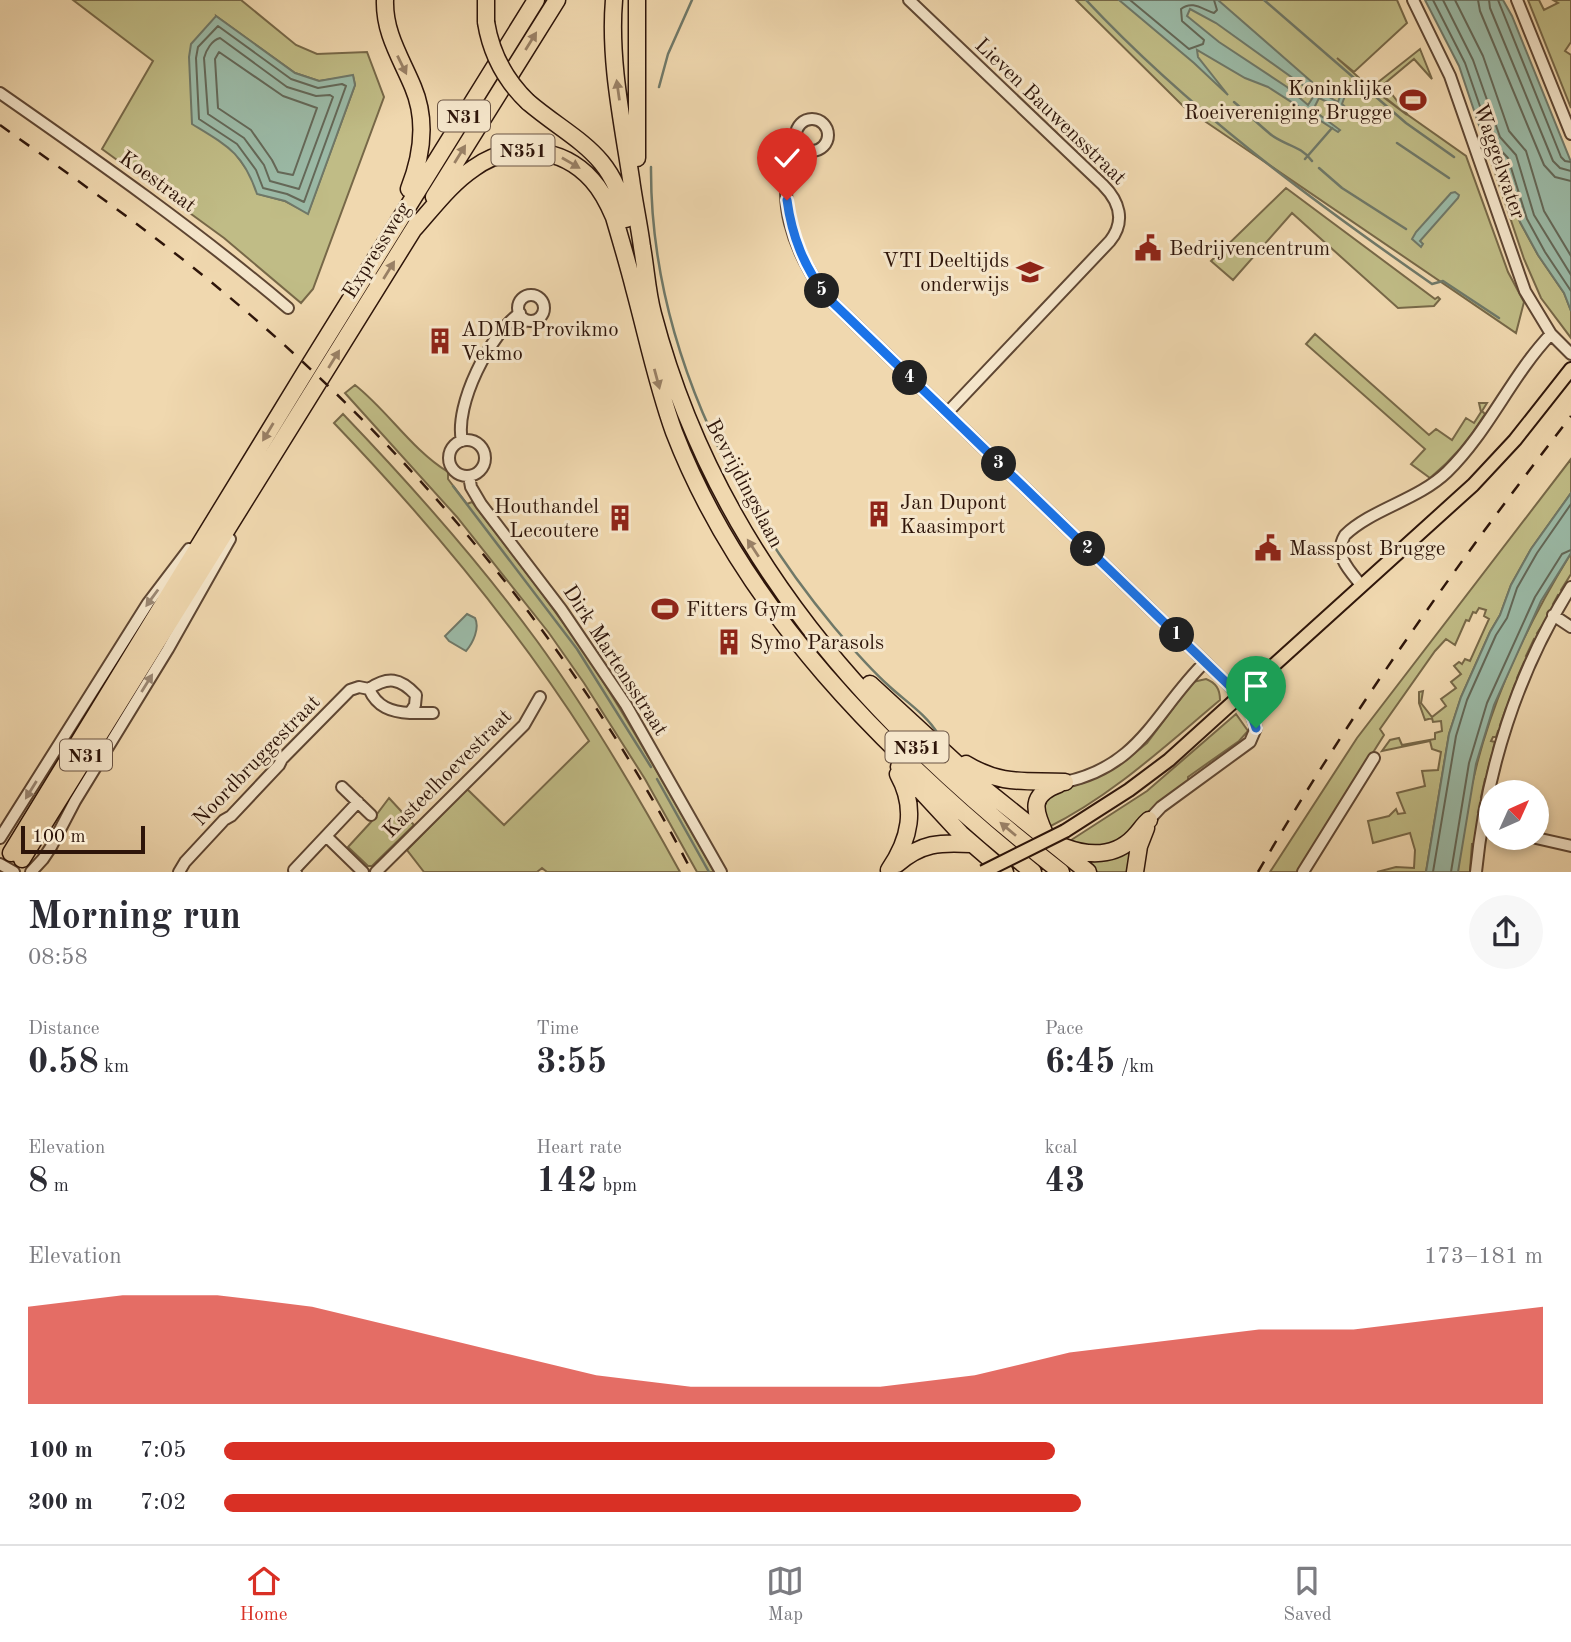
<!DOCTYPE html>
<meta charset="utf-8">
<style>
body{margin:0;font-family:"Old Standard TT",serif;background:#f7f7f7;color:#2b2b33;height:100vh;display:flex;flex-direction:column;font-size:26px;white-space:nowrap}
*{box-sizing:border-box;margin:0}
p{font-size:23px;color:#7c7c81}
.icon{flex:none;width:38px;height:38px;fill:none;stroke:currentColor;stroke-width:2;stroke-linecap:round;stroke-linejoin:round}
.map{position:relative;height:872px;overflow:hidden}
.drawer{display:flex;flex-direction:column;background:#fff;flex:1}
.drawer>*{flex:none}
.needle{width:46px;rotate:45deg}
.controls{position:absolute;left:1479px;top:780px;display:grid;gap:14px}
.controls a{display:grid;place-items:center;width:70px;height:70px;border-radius:50%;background:#fff;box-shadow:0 4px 10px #0003;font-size:35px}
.scale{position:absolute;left:21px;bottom:18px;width:124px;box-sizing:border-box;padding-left:7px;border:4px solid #2e150a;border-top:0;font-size:19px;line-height:24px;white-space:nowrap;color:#2e150a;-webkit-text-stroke:5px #f5e6cb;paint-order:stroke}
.pin{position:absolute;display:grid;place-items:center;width:60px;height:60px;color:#fff;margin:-72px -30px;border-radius:50% 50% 50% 0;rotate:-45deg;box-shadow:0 0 7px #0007}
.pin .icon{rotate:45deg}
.km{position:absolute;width:35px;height:35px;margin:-18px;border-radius:50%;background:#222;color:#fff;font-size:19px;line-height:35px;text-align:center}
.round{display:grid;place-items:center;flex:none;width:74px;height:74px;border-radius:37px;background:#f7f7f7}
.head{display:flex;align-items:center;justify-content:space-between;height:119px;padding:0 28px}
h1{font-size:38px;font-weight:700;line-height:52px}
.figures{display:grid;grid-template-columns:repeat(3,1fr);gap:10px;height:119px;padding:7px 28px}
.figures div{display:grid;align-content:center}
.figures b{font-size:35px;font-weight:700}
.figures small{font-size:19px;font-weight:400}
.figures p{font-size:19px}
.chart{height:196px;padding:14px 28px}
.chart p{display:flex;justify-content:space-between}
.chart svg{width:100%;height:126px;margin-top:7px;fill:#d93025;opacity:.7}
ul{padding:0 28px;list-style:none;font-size:23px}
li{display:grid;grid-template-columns:112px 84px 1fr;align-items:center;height:52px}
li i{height:18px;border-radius:9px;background:#d93025}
.menu{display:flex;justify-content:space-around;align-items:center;height:98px;border-top:2px solid #e1e1e2;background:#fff;font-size:19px;color:#7c7c81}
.menu a{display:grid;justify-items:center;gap:4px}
.menu .selected{color:#d93025}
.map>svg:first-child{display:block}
.green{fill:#c0bc86;stroke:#776848;stroke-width:2;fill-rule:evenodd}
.water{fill:#9bbaa7;stroke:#6f7868;stroke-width:2;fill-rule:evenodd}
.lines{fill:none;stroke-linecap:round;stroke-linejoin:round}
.shore{stroke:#646858;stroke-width:2}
.stream{stroke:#6f7868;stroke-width:2.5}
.minor-casing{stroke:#5e4633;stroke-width:14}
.major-casing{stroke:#2e150a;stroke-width:16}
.highway-casing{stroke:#2e150a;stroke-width:19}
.minor{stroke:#f5e6cb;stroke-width:10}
.major{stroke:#f0d8af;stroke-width:12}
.highway{stroke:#f0d8af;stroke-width:16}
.rail{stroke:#2e150a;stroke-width:2.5;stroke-dasharray:12 12;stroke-linecap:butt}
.major-bridge-casing{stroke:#2e150a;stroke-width:16;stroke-linecap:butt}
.highway-bridge-casing{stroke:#2e150a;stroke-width:19;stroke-linecap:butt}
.major-bridge{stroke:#f0d8af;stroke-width:12}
.highway-bridge{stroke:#f0d8af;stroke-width:16}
.oneway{fill:#998065}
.oneway2{fill:#9b8874}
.route-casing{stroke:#fff;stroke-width:14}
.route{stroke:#1a73e8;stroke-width:9}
.labels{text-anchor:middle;stroke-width:6;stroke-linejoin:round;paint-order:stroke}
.shield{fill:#f5e6cb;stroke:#6a5444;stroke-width:2}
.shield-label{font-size:19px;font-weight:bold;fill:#2e150a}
.poi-label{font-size:21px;fill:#2e150a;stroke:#f5e6cb;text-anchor:start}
.street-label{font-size:21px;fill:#2e150a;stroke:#f5e6cb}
</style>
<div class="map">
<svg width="1571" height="872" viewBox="0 0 1571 872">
<rect width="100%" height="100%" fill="#f0d8af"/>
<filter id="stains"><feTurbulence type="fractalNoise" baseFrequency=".00286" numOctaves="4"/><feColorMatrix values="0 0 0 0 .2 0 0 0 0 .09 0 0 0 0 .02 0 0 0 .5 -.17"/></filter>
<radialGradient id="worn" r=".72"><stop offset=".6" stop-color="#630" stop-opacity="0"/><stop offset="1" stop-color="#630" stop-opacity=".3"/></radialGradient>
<path class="green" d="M73,0h168l55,45 21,9 50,-2 17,45 -71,192 -12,14 -77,-65 -122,-89 51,-88zM216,16l79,57 24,8 34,-5 2,9 -47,128 -23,-12 -27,-7 -8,-20 -18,-25z
M1076,0h321l10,23 -53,49 -17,-14 29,26 41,31 -35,-28 48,-38 12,30 -18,-20 -30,25 24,31 58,41 42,116 16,30 -8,31 -332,-226z
M1528,0h11l5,10 14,-7 -5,-3h18v42l-6,9 6,4v53z
M1486,146l16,15 18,61 18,33 26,38 7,18v27l-30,-40 -17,-39z
M1286,188l149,111 3,-2 2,2 -6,7 -36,2 -106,-95 -59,67 -22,-19z
M1315,334l114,101 7,-6 16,11 14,-22 8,5 7,-11 -2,-9h8l-5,8 3,3c-15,25 -32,45 -55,64l-19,-14 14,-15 -119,-105z
M355,385c33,26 57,65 93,87v7l19,25 5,-2c42,55 85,109 123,167 43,66 80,135 119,203h-17l-52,-93 -61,-96 -35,-50 -92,-116 -112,-124z
M343,414c69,72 135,146 194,227 53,73 99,151 143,231h-133l-5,-4 -5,4h-113l-17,-22 60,-61 37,36 85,-84c-74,-116 -160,-219 -255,-318z
M1571,459v34l-40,56 -20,36 -11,30 -10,17 -29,65 -12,37 -23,138h-49l19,-5 18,1 1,-18 -5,-17 -37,10 -5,-22 21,-5 7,-7 2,5 7,-1 -8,-20 28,-7 -3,-15 16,-1 3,-18 -9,-3 -2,-8 -48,10 8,-11 9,-2 3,7 33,-6v-6l7,-2 -1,-10 -8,1 -1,-4 -7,2 -6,-17v-11l4,-1 -2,12 11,14 14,-11 -5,-7 15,-11 -5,-6 10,-8 -7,-8 5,-4 3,2 3,-5 5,2 19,-42 -5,-3 2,-6 -7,-2 -3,5 -3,-1 -4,9 -3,-1 -11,25 -9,-6 -11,12 -55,78 4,6 -86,137h-28l87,-134z
M1571,553v21l-10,16 3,2 -3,4 -3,-1 -5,9 2,2 -18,27 2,2 -2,5 -3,-1 -8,17 3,1 -2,6 -3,-1 -7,16 3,1 -2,6 -3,-1 -6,17 2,1 -2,7 -3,-1 -6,17 3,1 -2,6 -3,-1 -2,6h-3l-2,4 4,1 -2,7 3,1 -1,5 -3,-1 -5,19 2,1 -1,5h-3l-4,18 3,1 -1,5h-3l-2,9 3,1 -6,31h-3l-2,26 2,2h-14c0,-19 5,-39 8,-58 17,-96 54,-178 105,-261z
M1206,679c10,4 14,10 14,21 -55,46 -108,96 -173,128l-5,-27 12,-12 29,-6 38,-19 26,-21 46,-61z
M1236,714l12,17 -9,10 -51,36v4l-40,32 -14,20 -29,16 -40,-5 82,-53z
M389,798l25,27 -42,41h-4l-20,-19 23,-25z
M1133,843l-1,29h-38l-12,-14z"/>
<path class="water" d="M1119,0h99l111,97 9,5 4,-11 4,2 -4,11 11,10 -34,-16 -6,12 27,20 -2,2 -70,-45 -23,-9 -48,-28 1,7 30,38 -34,-32zM1190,9l26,14 99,71 -7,11 -21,-18 -68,-45 -32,-26z
M1425,0h78l9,16 59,146v149l-7,-18 -26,-38 -18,-33 -18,-61 -16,-15 -27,-80z
M216,16l79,57 24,8 34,-6 2,10 -47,129 -23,-13 -28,-7c-14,-41 -29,-48 -65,-70l-3,-67 2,-13z
M1455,192l4,3 -1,3 -38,43 3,3 -2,3 -9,-8 4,-7 35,-39z
M1571,493v60l-30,48 -47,104 -18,59 -18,108h-32l23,-138 12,-37 29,-65 10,-17 11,-30 20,-36z
M467,614l8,4c5,10 -2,25 -9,33l-17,-10 -4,-5z"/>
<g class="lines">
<path class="shore" d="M1130,0l59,49 14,-5 1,-4 -22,-19 -1,-12c11,-9 21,0 33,4l3,-3 -3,-10
M1433,0l32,63 27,78 16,17 19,61 18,33 26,39
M1443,0l30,60 27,77 16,18 18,60 37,60
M1455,0l28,56 26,75 17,20 18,60 27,45
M1478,0l2,11 64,154 11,12 16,4
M1489,0l1,8 63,153 7,7 11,3
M1498,0l63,157 4,4 6,1
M218,26l73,53 27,9 24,-4 4,2 -42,116 -17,-8 -24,-6 -7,-18 -19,-26 -38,-25 -3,-61 2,-11z
M220,38l67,49 29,9 14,-1 3,2 -34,92 -29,-8 -6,-16 -20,-27 -36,-24 -4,-56c2,-8 8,-18 16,-20z
M219,52l64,44 34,12 -24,67 -15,-3 -6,-12 -21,-30 -33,-22 -3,-49z
M1433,872l23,-136 11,-36 29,-65 11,-17 10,-30 20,-35 34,-49
M1451,872l18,-109 18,-60 48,-106 27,-43 9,-4"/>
<path class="stream" d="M1086,0c102,109 224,199 346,284l11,-3 56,37
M1264,0l142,123 48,34
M659,87l9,-33 24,-54
M1234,102c12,10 23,21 35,31 13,12 32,12 43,28
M1397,143l52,35
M1305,159l27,-31
M651,167c-1,168 77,332 183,460 17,20 35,41 55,59 16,15 37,28 49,48
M1319,168l23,20 64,41
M453,486l124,163 74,118
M657,779l52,93"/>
<g class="minor-casing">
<path id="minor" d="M909,0l194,185c16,16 23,36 7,56l-163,172
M1413,0l37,76 75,215 26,43 20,20
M1517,0l54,134
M0,93c99,69 196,137 288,215
M796 135a16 16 0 1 1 32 0a16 16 0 1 1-32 0Z
M802,147c-35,44 -5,109 24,149l408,394 18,26 4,12 -6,14 -89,65 -12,13
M518 308a13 13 0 1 1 26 0a13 13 0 1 1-26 0Z
M449 458a18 18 0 1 1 36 0a18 18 0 1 1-36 0Z
M462,441c-8,-36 28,-107 58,-128
M469,476l2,11 10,17 80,105 65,96 95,167
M1362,586c-13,-16 -29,-31 -17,-51 27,-26 73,-35 102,-63 42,-41 64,-96 104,-138
M1553,615l18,12
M410,713h23
M1065,782c76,-16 91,-72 140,-120
M342,787l29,28
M326,836l37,36
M0,838l148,-235 41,-54
M1536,838l35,8
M0,864l14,8
M31,872l12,-13 8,-12 24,-46 93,-152 62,-110
M179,872l6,-10 39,-42 7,-4 48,-51 3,-6 68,-69 9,-3 10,2c19,-13 31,-11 47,6l-1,10 -5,8c-19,-1 -33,-6 -41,-24
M296,872l-2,-2 64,-68
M376,872l148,-147 16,-28
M1303,872l71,-114
M1476,872c10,-100 41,-200 95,-285"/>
</g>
<g class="major-casing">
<path id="major" d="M1065,831l64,-41 40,-30 304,-275 42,-45 56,-71"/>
</g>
<g class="highway-casing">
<path id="highway" d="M385,0c-1,33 16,58 28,87 14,33 9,69 -4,102
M486,0v22
M614,0c-5,59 8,120 17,179 3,23 8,45 11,68 4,22 5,45 11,67 63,240 217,409 408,558
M528,102c46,39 86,50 98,117
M637,158v-158
M434,197l123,-197
M413,230c19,-21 37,-46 61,-62 36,-26 88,-22 118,12 10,11 16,23 22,37 7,24 14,47 20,71 13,48 23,97 40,144 69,179 213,321 359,440
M870,684l112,103 106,85
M966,764c36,22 60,16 99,18
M899,767l62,67 44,38
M1045,834c-11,-24 -16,-39 14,-50
M1064,847c24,9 51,10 70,-10 6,-6 9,-12 15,-17
M11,853l293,-479 232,-374
M22,859l396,-637
M897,864c24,-21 43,-22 74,-20
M889,870c21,-31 28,-62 9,-96
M1135,872l4,-26 7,-18"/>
</g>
<use href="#minor" class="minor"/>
<use href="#major" class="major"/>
<use href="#highway" class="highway"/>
<path class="rail" d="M0,125c77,55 155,110 228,171 190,159 350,355 464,576
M1258,872c93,-160 200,-310 313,-456"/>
<g class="major-bridge-casing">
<path id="major-bridge" d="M983,872l82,-41"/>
</g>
<g class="highway-bridge-casing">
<path id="highway-bridge" d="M486,22c5,31 19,58 42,80"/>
</g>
<use href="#major-bridge" class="major-bridge"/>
<use href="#highway-bridge" class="highway-bridge"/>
</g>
<defs><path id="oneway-solid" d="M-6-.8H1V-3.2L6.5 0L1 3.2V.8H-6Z" transform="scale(1.75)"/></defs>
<g class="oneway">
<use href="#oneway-solid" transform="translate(531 41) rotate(-58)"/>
<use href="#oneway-solid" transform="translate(402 65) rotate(64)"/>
<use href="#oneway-solid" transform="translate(618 90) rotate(-98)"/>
<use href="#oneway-solid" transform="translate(460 154) rotate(-58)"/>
<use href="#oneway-solid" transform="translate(571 163) rotate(30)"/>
<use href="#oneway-solid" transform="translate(389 270) rotate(-58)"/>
<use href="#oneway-solid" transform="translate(334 359) rotate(-58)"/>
<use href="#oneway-solid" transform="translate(657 379) rotate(75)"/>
<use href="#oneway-solid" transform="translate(268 432) rotate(121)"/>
<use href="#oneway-solid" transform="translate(753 548) rotate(-123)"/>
<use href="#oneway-solid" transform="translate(1008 829) rotate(-140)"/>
</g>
<g class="oneway2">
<use href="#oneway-solid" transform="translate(152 598) rotate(126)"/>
<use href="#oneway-solid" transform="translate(147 683) rotate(-58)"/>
<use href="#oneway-solid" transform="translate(31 790) rotate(122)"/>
</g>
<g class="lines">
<g class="route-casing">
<path id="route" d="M787,200c5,37 17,66 39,96l408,394 18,26 4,12"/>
</g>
<use href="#route" class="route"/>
</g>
<defs>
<g id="stadium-bare" transform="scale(2.1)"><path d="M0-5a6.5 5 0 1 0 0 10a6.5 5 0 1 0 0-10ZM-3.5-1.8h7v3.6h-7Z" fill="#8f2418" stroke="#f5e6cb" stroke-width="2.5" paint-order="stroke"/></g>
<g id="civic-bare" transform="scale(2.1)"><path d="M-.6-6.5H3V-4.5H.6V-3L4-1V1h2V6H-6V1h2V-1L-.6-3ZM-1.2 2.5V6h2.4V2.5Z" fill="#8f2418" stroke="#f5e6cb" stroke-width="2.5" paint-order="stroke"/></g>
<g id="school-bare" transform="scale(2.1)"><path d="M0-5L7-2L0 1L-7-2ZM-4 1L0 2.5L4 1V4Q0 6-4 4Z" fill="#8f2418" stroke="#f5e6cb" stroke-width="2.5" paint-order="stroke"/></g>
<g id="building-bare" transform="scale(2.1)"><path d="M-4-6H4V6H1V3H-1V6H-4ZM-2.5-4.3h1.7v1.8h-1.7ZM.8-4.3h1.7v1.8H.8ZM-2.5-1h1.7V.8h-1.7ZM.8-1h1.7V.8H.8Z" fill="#8f2418" stroke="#f5e6cb" stroke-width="2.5" paint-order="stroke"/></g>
</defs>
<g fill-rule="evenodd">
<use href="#stadium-bare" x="1413" y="100"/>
<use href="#civic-bare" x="1148" y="248"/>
<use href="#school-bare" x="1030" y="272"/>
<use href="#building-bare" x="440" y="341"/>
<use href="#building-bare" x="879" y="514"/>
<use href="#building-bare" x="620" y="518"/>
<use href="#civic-bare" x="1268" y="548"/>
<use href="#stadium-bare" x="665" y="609"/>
<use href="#building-bare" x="729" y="642"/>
</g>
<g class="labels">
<g class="shield">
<rect x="438" y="100.5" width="52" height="31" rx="5"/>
<rect x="491.5" y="134.5" width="63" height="31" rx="5"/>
<rect x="885.5" y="731.5" width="63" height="31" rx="5"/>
<rect x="60" y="739.5" width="52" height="31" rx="5"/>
</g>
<g class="shield-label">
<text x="464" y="123">N31</text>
<text x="523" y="157">N351</text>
<text x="917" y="754">N351</text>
<text x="86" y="762">N31</text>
</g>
<g class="poi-label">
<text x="1392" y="95" text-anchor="end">Koninklijke<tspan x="1392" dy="24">Roeivereniging Brugge</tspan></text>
<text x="1169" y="255">Bedrijvencentrum</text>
<text x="1009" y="267" text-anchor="end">VTI Deeltijds<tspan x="1009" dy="24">onderwijs</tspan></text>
<text x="461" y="336">ADMB Provikmo<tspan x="461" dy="24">Vekmo</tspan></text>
<text x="900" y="509">Jan Dupont<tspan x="900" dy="24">Kaasimport</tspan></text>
<text x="599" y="513" text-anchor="end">Houthandel<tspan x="599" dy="24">Lecoutere</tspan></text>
<text x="1289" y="555">Masspost Brugge</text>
<text x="686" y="616">Fitters Gym</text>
<text x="750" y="649">Symo Parasols</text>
</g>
<g class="street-label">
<text transform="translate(1051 111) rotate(44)" y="7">Lieven Bauwensstraat</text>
<text transform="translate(1500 161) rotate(71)" y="7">Waggelwater</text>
<text transform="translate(158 181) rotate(36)" y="7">Koestraat</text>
<text transform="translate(376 250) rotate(-58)" y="7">Expressweg</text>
<text transform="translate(745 483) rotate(62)" y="7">Bevrijdingslaan</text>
<text transform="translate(616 660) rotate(57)" y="7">Dirk Martensstraat</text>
<text transform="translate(256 760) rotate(-46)" y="7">Noordbruggestraat</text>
<text transform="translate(447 773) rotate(-45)" y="7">Kasteelhoevestraat</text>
</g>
</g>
<rect width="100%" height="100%" filter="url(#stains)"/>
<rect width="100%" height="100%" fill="url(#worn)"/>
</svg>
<div class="controls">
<a><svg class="needle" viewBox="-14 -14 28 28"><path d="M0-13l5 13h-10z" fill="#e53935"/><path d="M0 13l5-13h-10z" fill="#7c7c81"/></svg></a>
</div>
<div class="scale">100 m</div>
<div class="pin" style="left:1256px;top:728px;background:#1e9e55"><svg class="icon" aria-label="arrive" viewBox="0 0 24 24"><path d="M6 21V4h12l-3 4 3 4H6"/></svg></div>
<div class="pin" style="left:787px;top:200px;background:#d93025"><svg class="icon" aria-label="check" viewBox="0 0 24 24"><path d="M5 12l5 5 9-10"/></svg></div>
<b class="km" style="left:1177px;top:635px">1</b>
<b class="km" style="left:1088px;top:549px">2</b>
<b class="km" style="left:999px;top:464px">3</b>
<b class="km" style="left:910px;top:378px">4</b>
<b class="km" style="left:822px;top:291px">5</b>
</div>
<section class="drawer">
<div class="head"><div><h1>Morning run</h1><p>08:58</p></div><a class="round"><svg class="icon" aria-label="share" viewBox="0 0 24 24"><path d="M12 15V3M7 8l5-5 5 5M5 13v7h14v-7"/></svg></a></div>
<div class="figures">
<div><p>Distance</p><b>0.58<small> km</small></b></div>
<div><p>Time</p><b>3:55</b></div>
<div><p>Pace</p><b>6:45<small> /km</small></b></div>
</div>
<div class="figures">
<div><p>Elevation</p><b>8<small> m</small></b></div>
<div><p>Heart rate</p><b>142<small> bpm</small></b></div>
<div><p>kcal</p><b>43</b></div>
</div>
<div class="chart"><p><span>Elevation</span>173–181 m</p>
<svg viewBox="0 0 160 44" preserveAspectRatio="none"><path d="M0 44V10L10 6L20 6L30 10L40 18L50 26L60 34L70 38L80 38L90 38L100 34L110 26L120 22L130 18L140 18L150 14L160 10V44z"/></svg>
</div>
<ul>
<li><b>100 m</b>7:05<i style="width:63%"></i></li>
<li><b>200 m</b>7:02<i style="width:65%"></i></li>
</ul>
</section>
<nav class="menu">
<a class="selected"><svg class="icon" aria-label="home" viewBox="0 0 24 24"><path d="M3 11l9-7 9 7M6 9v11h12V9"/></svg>Home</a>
<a><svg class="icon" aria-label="map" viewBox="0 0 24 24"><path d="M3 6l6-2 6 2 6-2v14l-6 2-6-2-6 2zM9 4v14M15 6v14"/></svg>Map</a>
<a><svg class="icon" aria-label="saved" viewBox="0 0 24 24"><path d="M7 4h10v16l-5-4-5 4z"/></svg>Saved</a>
</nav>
